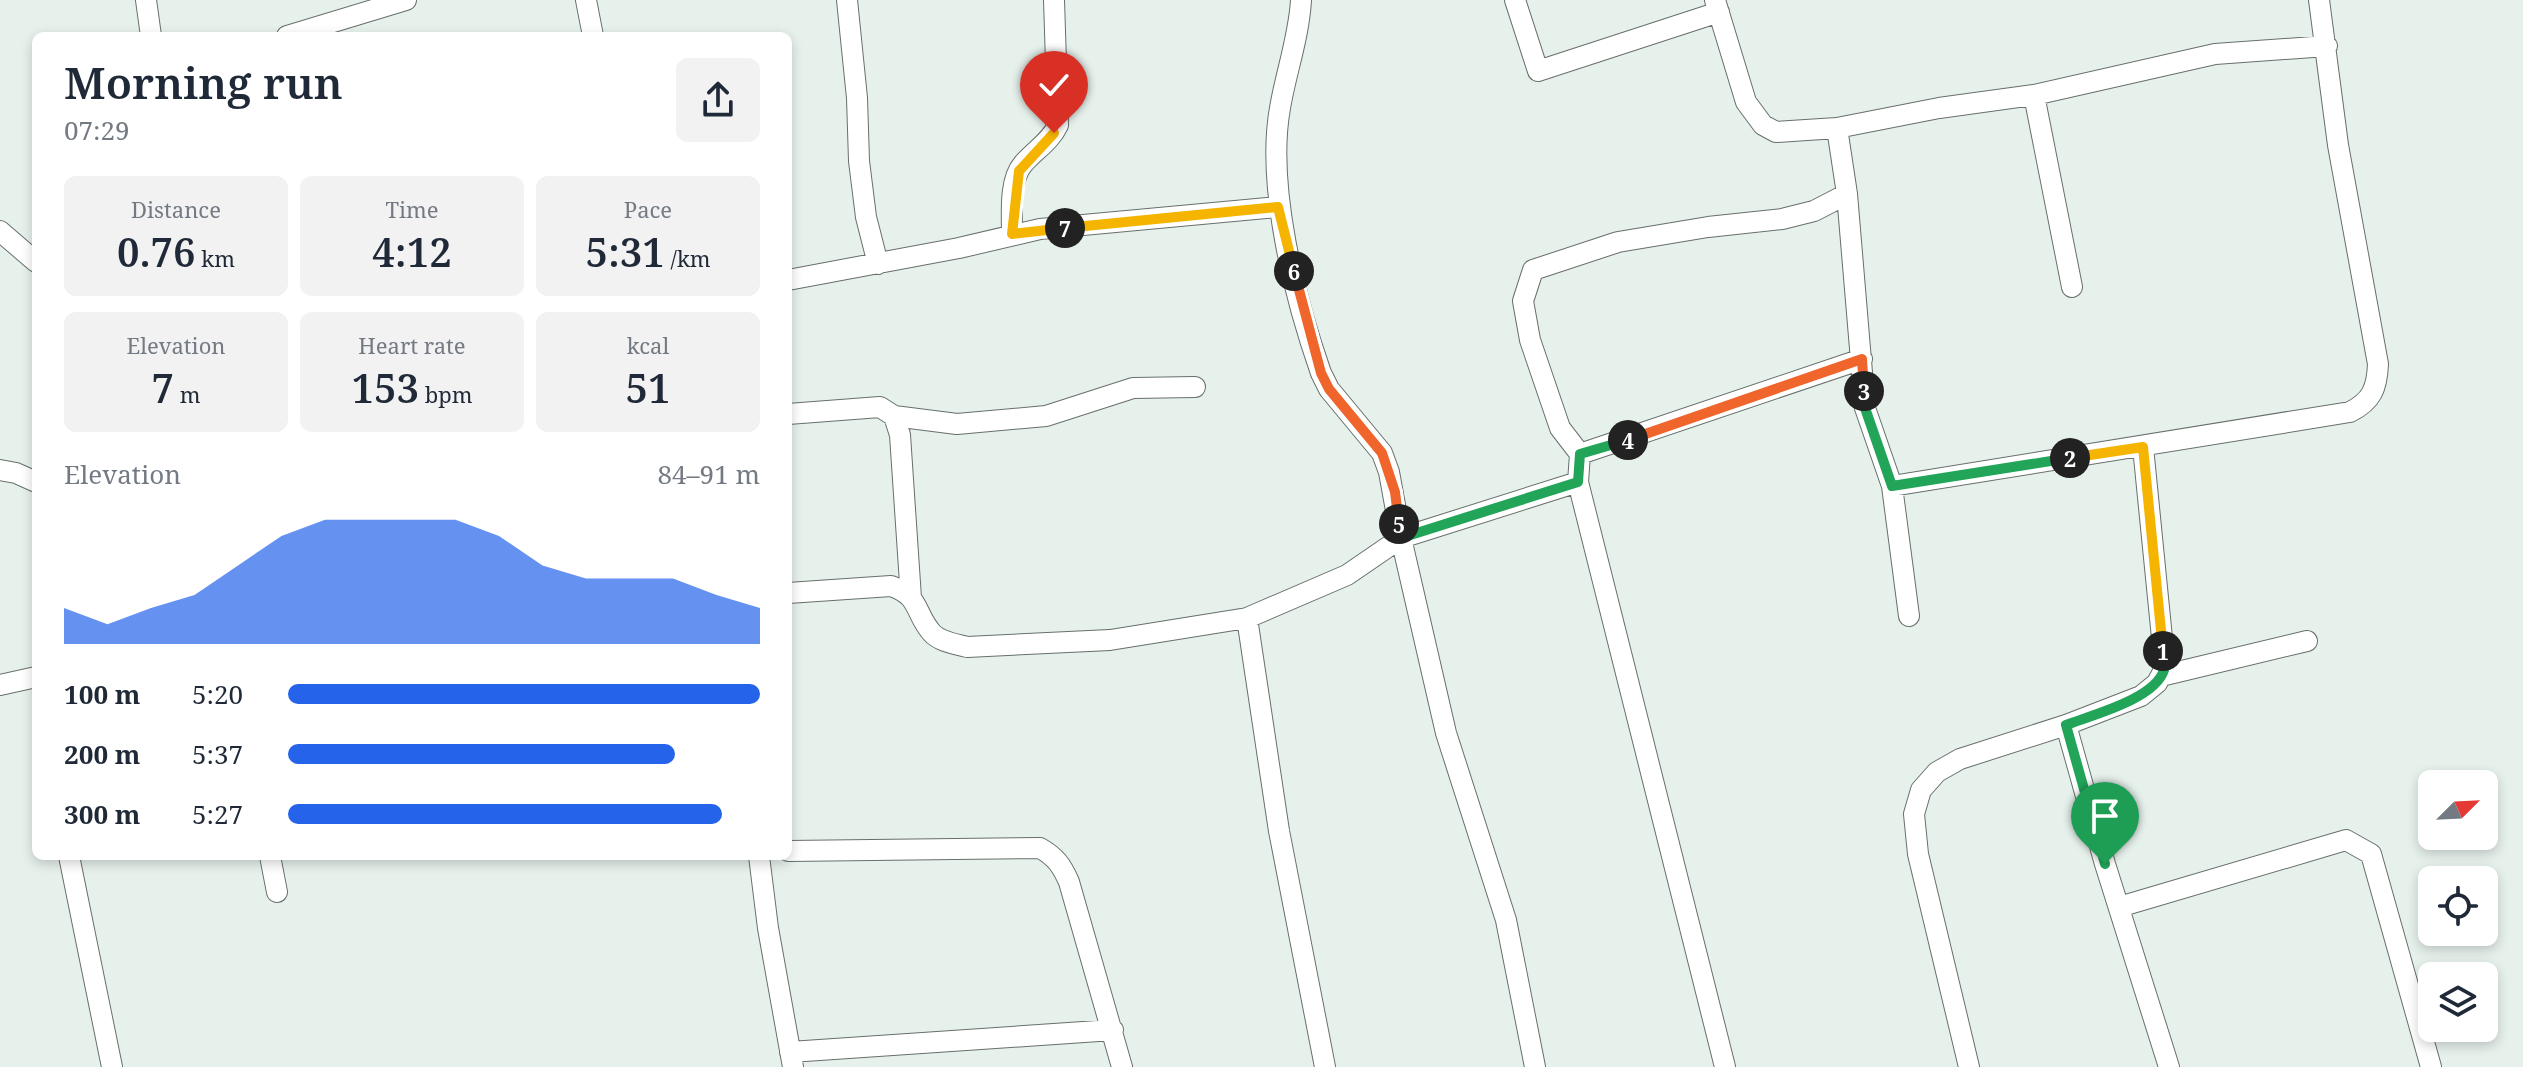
<!DOCTYPE html>
<meta charset="utf-8">
<style>
body{margin:0;font-family:"Noto Serif",serif;background:#f2f2f3;color:#1f2937;height:100vh;display:flex;flex-direction:column;font-size:30px;white-space:nowrap}
*{box-sizing:border-box;margin:0}
p{font-size:26px;color:#747a83}
.icon{flex:none;width:44px;height:44px;fill:none;stroke:currentColor;stroke-width:2;stroke-linecap:round;stroke-linejoin:round}
.map{position:relative;flex:1;overflow:hidden}
.side{position:absolute;left:32px;top:32px;width:760px;height:828px;display:flex;flex-direction:column;background:#fff;border-radius:12px;box-shadow:0 4px 12px #0003}
.side>*{flex:none}
.needle{width:52px;rotate:66deg}
.fabs{position:absolute;left:2418px;top:770px;display:grid;gap:16px}
.fabs a{display:grid;place-items:center;width:80px;height:80px;border-radius:12px;background:#fff;box-shadow:0 4px 12px #0003;font-size:40px}
.pin{position:absolute;display:grid;place-items:center;width:68px;height:68px;color:#fff;margin:-82px -34px;border-radius:50% 50% 50% 0;rotate:-45deg;box-shadow:0 0 8px #0007}
.pin .icon{rotate:45deg}
.km{position:absolute;width:40px;height:40px;margin:-20px;border-radius:50%;background:#222;color:#fff;font-size:22px;line-height:40px;text-align:center}
.round{display:grid;place-items:center;flex:none;width:84px;height:84px;border-radius:12px;background:#f2f2f3}
.headline{display:flex;align-items:center;justify-content:space-between;height:136px;padding:0 32px}
h1{font-size:44px;font-weight:600;line-height:60px}
.figures{display:grid;grid-template-columns:repeat(3,1fr);gap:12px;height:136px;padding:8px 32px}
.figures div{display:grid;align-content:center;border-radius:12px;background:#f2f2f3;text-align:center}
.figures b{font-size:40px;font-weight:600}
.figures small{font-size:22px;font-weight:400}
.figures p{font-size:22px}
.chart{height:224px;padding:16px 32px}
.chart p{display:flex;justify-content:space-between}
.chart svg{width:100%;height:144px;margin-top:8px;fill:#2563eb;opacity:.7}
ul{padding:0 32px;list-style:none;font-size:26px}
li{display:grid;grid-template-columns:128px 96px 1fr;align-items:center;height:60px}
li i{height:20px;border-radius:10px;background:#2563eb}
.map>svg:first-child{display:block}
.lines{fill:none;stroke-linecap:round;stroke-linejoin:round}
.street-casing{stroke:#676f6b;stroke-width:22}
.street{stroke:#fff;stroke-width:20}
.split-1-casing{stroke:#fff;stroke-width:16}
.split-2-casing{stroke:#fff;stroke-width:16}
.split-3-casing{stroke:#fff;stroke-width:16}
.split-4-casing{stroke:#fff;stroke-width:16}
.split-5-casing{stroke:#fff;stroke-width:16}
.split-6-casing{stroke:#fff;stroke-width:16}
.split-7-casing{stroke:#fff;stroke-width:16}
.split-8-casing{stroke:#fff;stroke-width:16}
.split-1{stroke:#22a559;stroke-width:10}
.split-2{stroke:#f5b400;stroke-width:10}
.split-3{stroke:#22a559;stroke-width:10}
.split-4{stroke:#f0652b;stroke-width:10}
.split-5{stroke:#22a559;stroke-width:10}
.split-6{stroke:#f0652b;stroke-width:10}
.split-7{stroke:#f5b400;stroke-width:10}
.split-8{stroke:#f5b400;stroke-width:10}
</style>
<div class="map">
<svg width="2523" height="1067" viewBox="0 0 2523 1067">
<rect width="100%" height="100%" fill="#e7f1ec"/>
<g class="lines">
<g class="street-casing">
<path id="street" d="M146,0l5,36
M586,0l7,36
M847,0l10,98 2,63 7,56 12,47
M1301,0c-2,37 -15,72 -21,108 -14,78 15,191 41,265l8,16 53,64 7,19 12,66 45,195 60,187 29,147
M1515,0l23,71 181,-59
M1715,0l31,102 17,23 13,7 61,-4 102,-20 95,-13 181,-41 112,-8
M287,36l119,-36
M2034,95l38,192
M1837,128l10,66 18,214 27,78 17,130
M0,231l36,31
M1012,234c0,-20 -3,-54 11,-70 12,-14 27,-22 35,-39l-4,-125
M788,280l171,-32 81,-19 238,-22
M788,414l92,-7 14,9 6,19 11,163
M894,416l63,8 89,-8 87,-28 62,-1
M1580,454l-20,-26 -30,-88 -7,-39 10,-31 85,-28 90,-15 74,-8 32,-8 33,-17
M0,470l16,3 20,9
M1892,486l458,-74c22,-11 27,-24 28,-48l-40,-219 -19,-145
M788,593l103,-7c30,10 23,27 41,47 8,9 24,11 35,14l143,-7 137,-22 100,-43 54,-37 177,-56
M1247,618l32,213 46,236
M2161,676l146,-35
M0,685l36,-8
M2066,725l39,139 64,203
M788,851l252,-3c16,9 22,18 29,34l53,185
M69,856l43,211
M270,856l7,36
M759,856l9,72 25,139
M2119,907l227,-67 25,14 60,213
M790,1052l323,-22
M1725,1067l-147,-585 2,-28 282,-95
M1969,1067l-51,-213 -4,-40 7,-24 16,-18 23,-13 106,-34 75,-29 16,-13 8,-15 -22,-221"/>
</g>
<use href="#street" class="street"/>
</g>
<g class="lines">
<g class="split-1-casing">
<path id="split-1" d="M2105,864l-39,-139c26,-10 89,-26 98,-55 2,-6 0,-13 -1,-19"/>
</g>
<g class="split-2-casing">
<path id="split-2" d="M2070,458l73,-11 20,204"/>
</g>
<g class="split-3-casing">
<path id="split-3" d="M1864,391l1,17 27,78 178,-28"/>
</g>
<g class="split-4-casing">
<path id="split-4" d="M1628,440l234,-81 2,32"/>
</g>
<g class="split-5-casing">
<path id="split-5" d="M1399,524l2,14 177,-56 2,-28 48,-14"/>
</g>
<g class="split-6-casing">
<path id="split-6" d="M1294,271l27,102 8,16 53,64 13,39 4,32"/>
</g>
<g class="split-7-casing">
<path id="split-7" d="M1065,228l213,-21 16,64"/>
</g>
<g class="split-8-casing">
<path id="split-8" d="M1054,133l-35,38 -7,63 53,-6"/>
</g>
<use href="#split-1" class="split-1"/>
<use href="#split-2" class="split-2"/>
<use href="#split-3" class="split-3"/>
<use href="#split-4" class="split-4"/>
<use href="#split-5" class="split-5"/>
<use href="#split-6" class="split-6"/>
<use href="#split-7" class="split-7"/>
<use href="#split-8" class="split-8"/>
</g>
</svg>
<div class="fabs">
<a><svg class="needle" viewBox="-14 -14 28 28"><path d="M0-13l5 13h-10z" fill="#e53935"/><path d="M0 13l5-13h-10z" fill="#747a83"/></svg></a>
<a><svg class="icon" aria-label="locate" viewBox="0 0 24 24"><circle cx="12" cy="12" r="6"/><path d="M12 2v4M12 18v4M2 12h4M18 12h4"/></svg></a>
<a><svg class="icon" aria-label="layers" viewBox="0 0 24 24"><path d="M12 4l9 5-9 5-9-5zM3 14l9 5 9-5"/></svg></a>
</div>
<div class="pin" style="left:2105px;top:864px;background:#1e9e55"><svg class="icon" aria-label="arrive" viewBox="0 0 24 24"><path d="M6 21V4h12l-3 4 3 4H6"/></svg></div>
<div class="pin" style="left:1054px;top:133px;background:#d93025"><svg class="icon" aria-label="check" viewBox="0 0 24 24"><path d="M5 12l5 5 9-10"/></svg></div>
<b class="km" style="left:2163px;top:651px">1</b>
<b class="km" style="left:2070px;top:458px">2</b>
<b class="km" style="left:1864px;top:391px">3</b>
<b class="km" style="left:1628px;top:440px">4</b>
<b class="km" style="left:1399px;top:524px">5</b>
<b class="km" style="left:1294px;top:271px">6</b>
<b class="km" style="left:1065px;top:228px">7</b>
<section class="side">
<div class="headline"><div><h1>Morning run</h1><p>07:29</p></div><a class="round"><svg class="icon" aria-label="share" viewBox="0 0 24 24"><path d="M12 15V3M7 8l5-5 5 5M5 13v7h14v-7"/></svg></a></div>
<div class="figures">
<div><p>Distance</p><b>0.76<small> km</small></b></div>
<div><p>Time</p><b>4:12</b></div>
<div><p>Pace</p><b>5:31<small> /km</small></b></div>
</div>
<div class="figures">
<div><p>Elevation</p><b>7<small> m</small></b></div>
<div><p>Heart rate</p><b>153<small> bpm</small></b></div>
<div><p>kcal</p><b>51</b></div>
</div>
<div class="chart"><p><span>Elevation</span>84–91 m</p>
<svg viewBox="0 0 160 44" preserveAspectRatio="none"><path d="M0 44V33L10 38L20 33L30 29L40 20L50 11L60 6L70 6L80 6L90 6L100 11L110 20L120 24L130 24L140 24L150 29L160 33V44z"/></svg>
</div>
<ul>
<li><b>100 m</b>5:20<i style="width:100%"></i></li>
<li><b>200 m</b>5:37<i style="width:82%"></i></li>
<li><b>300 m</b>5:27<i style="width:92%"></i></li>
</ul>
</section>
</div>
